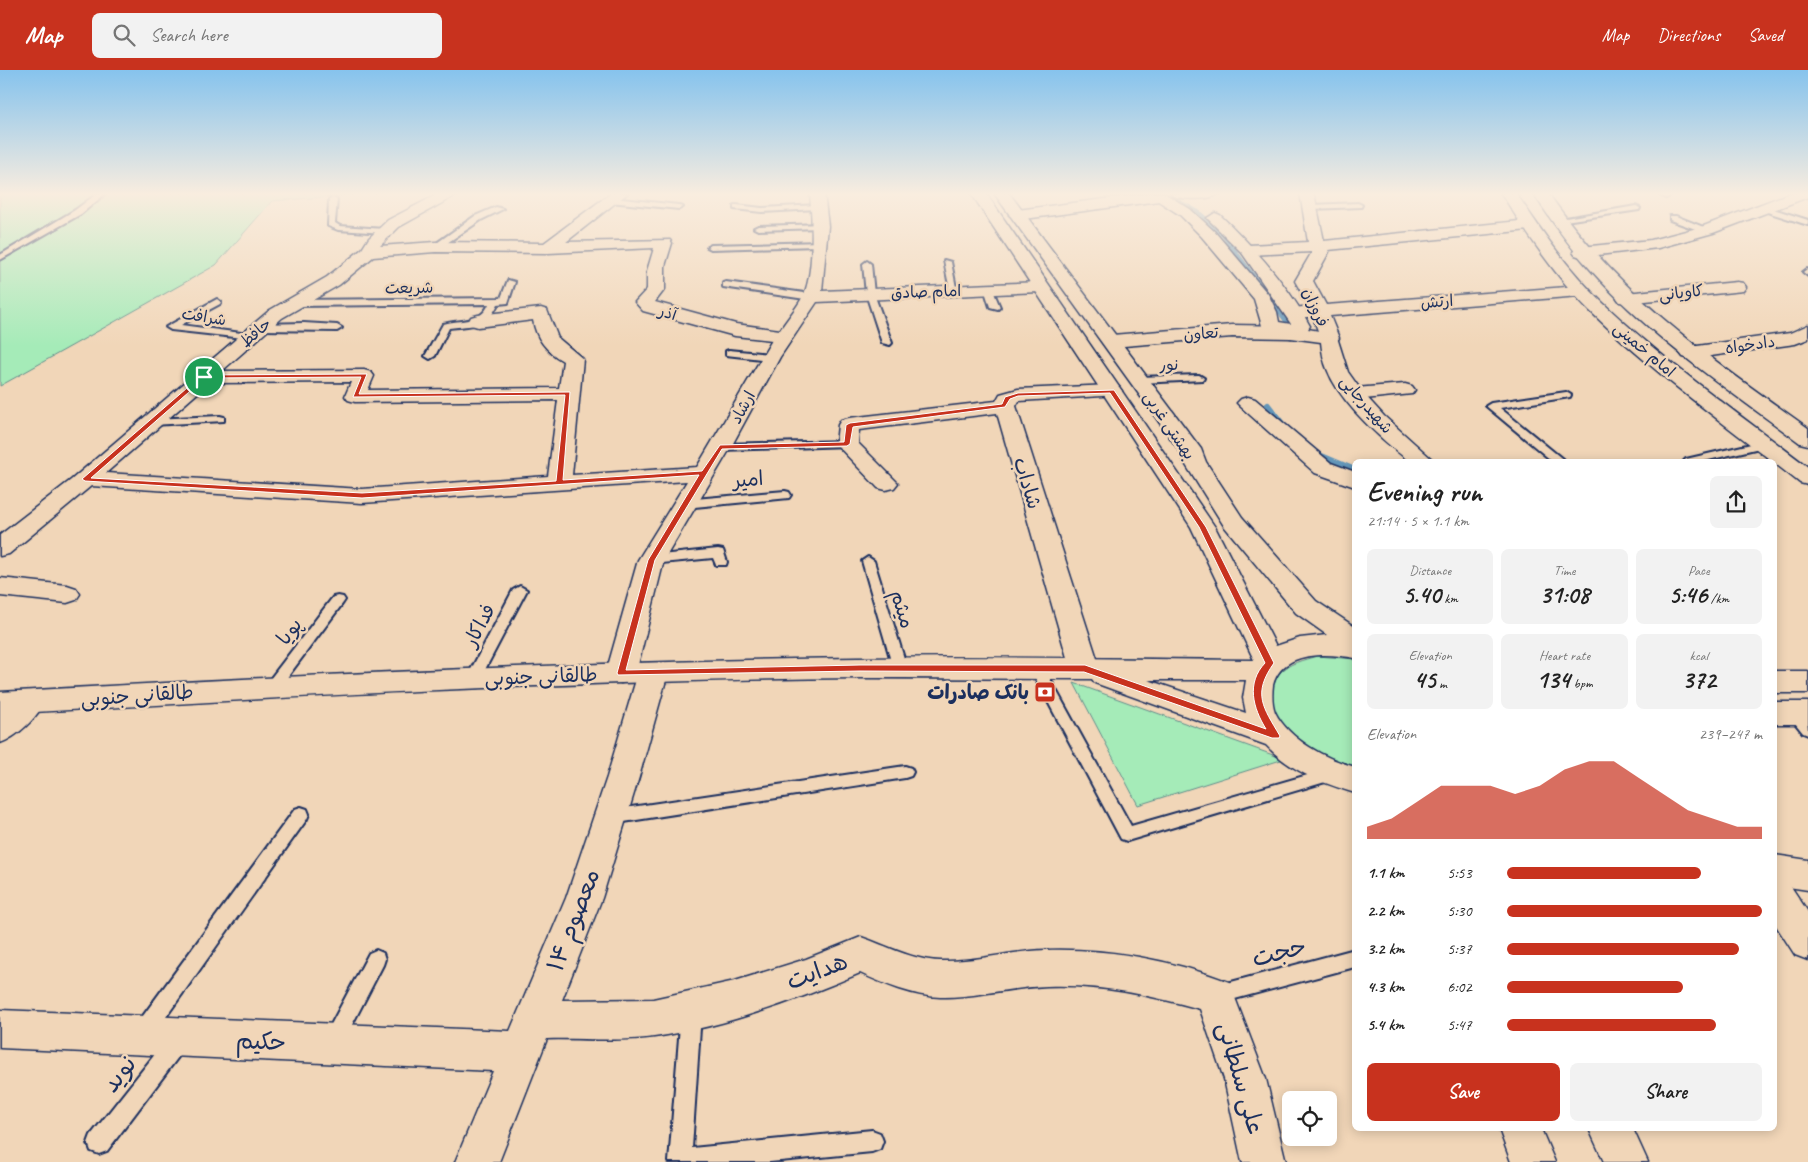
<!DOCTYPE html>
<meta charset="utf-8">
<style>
body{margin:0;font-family:Caveat,"Playpen Sans Arabic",sans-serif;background:#f2f2f2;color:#222;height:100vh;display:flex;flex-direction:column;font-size:19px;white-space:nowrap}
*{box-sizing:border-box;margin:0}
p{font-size:16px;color:#767676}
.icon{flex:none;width:28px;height:28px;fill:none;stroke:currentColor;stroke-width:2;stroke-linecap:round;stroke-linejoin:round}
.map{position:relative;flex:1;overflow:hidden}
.panel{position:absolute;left:1352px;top:389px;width:425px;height:672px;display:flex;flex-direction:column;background:#fff;border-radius:8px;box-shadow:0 2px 12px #0003}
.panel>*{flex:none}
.buttons{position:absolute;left:1282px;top:1021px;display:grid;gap:10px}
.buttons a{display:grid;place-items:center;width:55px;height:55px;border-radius:8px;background:#fff;box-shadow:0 2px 12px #0003;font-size:25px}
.pin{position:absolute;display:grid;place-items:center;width:42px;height:42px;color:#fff;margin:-21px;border:2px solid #fff;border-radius:50%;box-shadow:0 1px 5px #0007}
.round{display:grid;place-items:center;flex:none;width:52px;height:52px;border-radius:8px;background:#f2f2f2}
.headline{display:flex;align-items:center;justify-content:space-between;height:85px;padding:0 15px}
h1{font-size:28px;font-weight:700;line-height:38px}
.figures{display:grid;grid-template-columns:repeat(3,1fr);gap:8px;height:85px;padding:5px 15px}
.figures div{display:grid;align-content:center;border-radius:8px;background:#f2f2f2;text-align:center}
.figures b{font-size:25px;font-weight:700}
.figures small{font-size:14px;font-weight:400}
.figures p{font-size:14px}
.chart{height:140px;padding:10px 15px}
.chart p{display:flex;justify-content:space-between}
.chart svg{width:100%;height:90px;margin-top:5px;fill:#c8321e;opacity:.7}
.primary-button{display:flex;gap:10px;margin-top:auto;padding:10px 15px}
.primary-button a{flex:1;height:58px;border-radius:8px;background:#c8321e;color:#fff;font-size:20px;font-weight:700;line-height:58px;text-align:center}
.primary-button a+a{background:#f2f2f2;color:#222}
ul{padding:0 15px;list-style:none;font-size:16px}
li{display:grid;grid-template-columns:80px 60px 1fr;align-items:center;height:38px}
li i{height:12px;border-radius:6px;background:#c8321e}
header{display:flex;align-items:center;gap:30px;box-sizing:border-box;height:70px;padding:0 25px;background:#c8321e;color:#fff}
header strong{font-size:24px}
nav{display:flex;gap:28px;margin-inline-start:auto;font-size:18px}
.search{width:350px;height:45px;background:#f2f2f2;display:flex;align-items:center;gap:12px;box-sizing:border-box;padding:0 18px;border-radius:8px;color:#767676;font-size:19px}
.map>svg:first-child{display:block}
.green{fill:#a5ebb8;stroke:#608d8b}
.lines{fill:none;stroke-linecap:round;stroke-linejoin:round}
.stream-far1{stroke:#6396b9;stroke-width:4.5}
.stream{stroke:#6396b9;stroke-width:6}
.service-casing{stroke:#1b2f5e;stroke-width:4}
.minor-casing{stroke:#1b2f5e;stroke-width:3}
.tertiary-casing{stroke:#1b2f5e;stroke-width:3}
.secondary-casing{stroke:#1b2f5e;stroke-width:3}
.service{fill:#f1d6b8;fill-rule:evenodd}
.minor{fill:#f1d6b8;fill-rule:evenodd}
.tertiary{fill:#f1d6b8;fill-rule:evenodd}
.secondary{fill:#f1d6b8;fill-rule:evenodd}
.route{fill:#c8321e;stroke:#fff;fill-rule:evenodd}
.labels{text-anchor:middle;stroke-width:5;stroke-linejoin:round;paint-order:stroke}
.far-street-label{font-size:16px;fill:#1b2f5e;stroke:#f1d6b8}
.street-label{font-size:20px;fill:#1b2f5e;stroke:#f1d6b8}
.poi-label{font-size:20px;font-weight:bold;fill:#1b2f5e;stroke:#f1d6b8;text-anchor:end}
.near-street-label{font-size:24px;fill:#1b2f5e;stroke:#f1d6b8}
</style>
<header>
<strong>Map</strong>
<div class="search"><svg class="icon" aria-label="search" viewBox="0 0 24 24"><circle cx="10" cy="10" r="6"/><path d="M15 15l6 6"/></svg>Search here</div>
<nav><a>Map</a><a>Directions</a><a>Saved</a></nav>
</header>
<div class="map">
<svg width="1808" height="1092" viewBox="0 0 1808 1092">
<rect width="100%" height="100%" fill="#f1d6b8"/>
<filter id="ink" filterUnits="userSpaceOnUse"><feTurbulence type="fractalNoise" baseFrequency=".02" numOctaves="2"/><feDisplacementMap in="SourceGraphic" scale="10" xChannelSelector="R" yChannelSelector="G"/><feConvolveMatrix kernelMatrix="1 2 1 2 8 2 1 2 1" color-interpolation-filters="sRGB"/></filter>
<g filter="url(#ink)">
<path class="green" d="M0,123h376l-104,8 -56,64 -216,121z
M1317,586l38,3v112c-17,-8 -36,-15 -52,-25 -23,-14 -41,-48 -24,-72 9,-11 25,-14 38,-18z
M1074,613l210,76 -146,46z"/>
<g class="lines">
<path class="stream-far1" d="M1163,123l35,19 25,23 64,87"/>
<path class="stream" d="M1268,335l16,21
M1317,384l38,16"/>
<g class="service-casing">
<path id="service" d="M98,123h8l-25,21 -81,46v-5l75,-45z
M1655,123h11l4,3 -4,2z
M333,127l4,2 -2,24 5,3 45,3 4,2 -4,2 -47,-3 -10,-4 1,-27z
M613,128l66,7 4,2 -4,2 -69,-7 -1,-2z
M1358,133l4,2 -1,2 -51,2 -4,-2 4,-2z
M737,135l25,3 55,-3 4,2 -4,2 -55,3 -28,-3v-4z
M1636,136l4,2 -1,2 -81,12 -4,-2z
M1764,136l44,14v5l-47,-15 -1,-2z
M496,137l7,2 -22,11 -43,29 -7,-2 44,-31z
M1670,146h6l35,14 -7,2 -34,-12z
M823,154v4h-3l-62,2 -4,-2 4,-2z
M821,172v4h-3l-107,3 -4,-2 4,-2z
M944,190l7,2 6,31 -7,-2z
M867,191l4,3 3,30 18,49 -2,2 -8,-2 -16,-49 -3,-30z
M1807,199l1,1v6l-5,-4z
M508,210l7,2 -7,21 -10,1c-11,24 -25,21 -49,24l-14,28 -5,3 -5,-3 18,-32c19,-5 37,0 46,-20l-195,2 -5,-3 5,-3 207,-2z
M726,212l86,12 4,3 -4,3 -89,-13v-4z
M985,216l7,2 8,19 -2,2 -8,-2 -6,-19z
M217,229l4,3 -1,2 -39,21 68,9 3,1v4l-81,-9 -5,-3z
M304,253l33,2 5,3 -5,3 -76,-1 -5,-3 5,-3z
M729,280l41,4 5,3 -5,3 -44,-5v-4z
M1199,305l5,3 -1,2 -64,3 -5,-3 5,-3z
M1566,322l5,3 -1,2 -70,11 65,53h-13l-66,-55 5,-3z
M220,346l4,1v4l-72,4 -5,-3 5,-3z
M847,371l4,1v4l-131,4 -6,-3 6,-3z
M1764,371l6,3 -2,2 -64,15h-20l2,-2z
M785,421l4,1 2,3 -2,3 -105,10 -6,-4 6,-4z
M718,479l5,1 4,12 -1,3h-10l-3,-7 -62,6 -6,-4 6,-4z
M868,487l6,4 33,107 -2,4h-10l-2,-4 -31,-107z
M520,516l7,4 -47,89 -2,4h-10l-2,-4 47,-89z
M338,526l5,1 2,3 -2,3 -66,88h-10l-2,-4 2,-4 66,-86z
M1037,593l5,1 2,4 87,158 201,-58 6,2 2,4 -2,4 -6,2 -205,61 -6,-2 -91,-171 2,-4z
M1795,637c13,5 13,16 13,28l-5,-2 -16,-20 3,-4z
M905,696l6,2 2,4 -2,4 -6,2 -294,46 -6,-2 -2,-5 2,-5 6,-2z
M301,737l6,2 2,5 -2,5 -156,219 -7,3 -7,-3 -3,-7 3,-7 158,-215z
M1355,879v18l-139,37 -7,-2 -3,-7 3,-7 7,-2z
M376,880l7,3 2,6 -2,6 -43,83 -7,3 -7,-3 -3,-7 3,-7 43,-81z
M691,933l7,3 3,7 -9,135 180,-18 8,3 3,8 -3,8 -8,3 -102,10h-101l12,-149 3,-7z
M178,961l7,3 3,7 -3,7 -78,103 -8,3 -8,-3 -3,-8 3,-8 80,-101z"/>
</g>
<g class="minor-casing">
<path id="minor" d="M440,123h20l-61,34 -19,19 55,-4 109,1 67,-50h17l-62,49 104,-2 2,3 -7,23v23l-10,13 81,22 44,6c7,-11 16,-21 22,-32 13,-22 10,-80 8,-105h14l4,33 -6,65 218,-9 6,1 3,4 -3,4 -6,1 -223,10 -37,55 -49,90 -67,113 -28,113 -5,7 -10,3 -10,-3 -5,-7 32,-113 49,-79 -325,22 -271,-17 -82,68 -9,2v-21l71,-55 199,-170 57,-33 35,-28 7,-11 19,-18zM654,178l-7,23v18l-12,13 8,9 92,25 37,4 -75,127 -125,8 11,-116 -25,-21 -11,-28 -6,-2 -63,7 -7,2 -2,4 2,4 7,2 55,-7c3,19 14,32 30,41l-4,27 -191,2 6,-14 -3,-4 -7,-2 -142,1 60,-53 57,-33 34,-28 62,-5 113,1zM351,312l-6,14 3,4 7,2 203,-2 -10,76 -186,13 -256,-16 103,-90z
M1152,123l12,1 2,3 -7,4 -142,19 -8,-5 8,-5z
M1220,123c-6,7 -44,8 -49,1z
M1300,123h14l10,48 205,-21 8,5 -8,5 -201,20 1,2 -16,29 13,24 254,-19 6,1 3,4 -3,4 -6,1 -250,20 9,22 -3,4h-14l-9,-25h-25l-3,-4 3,-4 21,-3 -14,-25 17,-29 -64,3 -8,-5 8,-5 60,-3z
M1790,123h18v4l-95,36 -55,15 -77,9 -6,-2 -2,-3 2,-3 6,-2 70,-7 50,-13z
M1737,212l6,1 3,4 -3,4 -117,12 -6,-1 -3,-4 3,-4 6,-1z
M1232,255l59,1 7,2 2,4 -2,4 -7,2 -59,-1 -120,10 -7,-2 -3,-4 3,-4 7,-2z
M1808,255v14l-13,5 -105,15 -7,-2 -3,-4 3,-4 7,-2 100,-14z
M1405,314l7,2 3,4 -3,4 -57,6 -7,-2 -3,-4 3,-4 7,-2z
M1112,315l7,2 3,4 -3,4 -100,6 -3,5 84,262 -5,7 -10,3 -10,-3 -5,-7 -73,-255 -138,17 -1,13 40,40 -4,5 -8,2 -8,-2 -42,-44 2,-19 3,-5 8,-2 147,-17 4,-7 18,-5z
M1248,327l7,2 76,64 24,9v15l-40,-14 -74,-66 -4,-4 4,-4z
M0,508l67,7 9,3 4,6 -4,6 -9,3 -67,-7z
M653,593l10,3 5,7 -29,104 -37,121 -40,102 91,-1 82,-18 71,-22 55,-22c26,9 51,23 79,24 36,1 71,-10 106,-11 61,-2 126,10 183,32l37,97 20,83h-44l-18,-83 -24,-70c-51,-14 -100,-25 -153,-23 -34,1 -74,12 -107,11 -27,-1 -56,-13 -80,-24 -62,27 -139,55 -206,64 -34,5 -73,1 -107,2l-48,123h-44l38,-91 -493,-23v-38l510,21 56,-133 41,-121 31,-104 5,-7z
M30,621l11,3 4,8c-9,16 -27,35 -45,41v-31l19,-18z
M1775,785l33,5v30l-33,-5z"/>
</g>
<g class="tertiary-casing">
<path id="tertiary" d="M971,123h15l229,334 61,119 24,-8 27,-3 -31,-22 -72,-87 -40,-64 -2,-8 -188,-261h15l192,256 5,13 36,55 74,84 39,26v31c-28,-5 -73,-8 -82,27 -1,8 -1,19 2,27 14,28 51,47 80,55v26c-33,-10 -65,-22 -89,-48l-171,-62 -3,-4c-77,0 -153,-1 -230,-1 -288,2 -575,19 -862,36v-22c285,-16 571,-30 857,-34 132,-2 265,1 397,2l-63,-133zM1148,610h98l-3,18 3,15z
M1146,123h18l26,16 24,22 54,63 9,18 2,10 12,2 -49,-71 -35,-35 8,-5 5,2c35,33 67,69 90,111l-2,3 28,5 12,38 15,21 21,23 50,45h-25c-28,-22 -69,-58 -82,-92 -4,-9 -5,-18 -6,-27l-30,-4 -28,-9 -9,-30 -52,-62 -22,-22z
M1775,601h33v22h-33z
M1775,632h33v22h-33z
M1775,807l13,5 20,30v48l-13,-5 -20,-31z
M1499,1059h42l14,33h-44z
M1589,1059h44l15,33h-44z"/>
</g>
<g class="secondary-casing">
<path id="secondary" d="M1501,123h15c26,39 53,78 87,110 63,60 136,111 205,164v18l-8,-2c-67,-53 -148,-111 -210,-172 -35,-35 -62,-76 -89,-118z
M1533,123h15c72,103 159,163 260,235v17l-8,-2c-73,-54 -150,-106 -210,-174 -21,-23 -39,-49 -57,-76z"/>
</g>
<use href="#service" class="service"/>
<use href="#minor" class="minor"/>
<use href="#tertiary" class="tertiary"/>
<use href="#secondary" class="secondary"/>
</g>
</g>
<linearGradient id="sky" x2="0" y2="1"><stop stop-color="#86c3ed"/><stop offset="0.45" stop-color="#f9eddf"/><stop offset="1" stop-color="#f9eddf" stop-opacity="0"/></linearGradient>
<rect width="1808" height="276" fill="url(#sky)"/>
<path class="route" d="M367,304l-8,20 211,-2 -7,88 139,-9 18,-26 124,-3 2,-17 4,-2 152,-19 3,-7 13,-4 96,-3 92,137 68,136c-22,31 -11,44 6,73l-1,2h-7l-188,-66 -224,-1 -242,4 -1,-2 31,-113 51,-85 -337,23 -277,-17 -3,-2 120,-104zM361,307l-8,20 212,-2 -9,86 -194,12 -271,-15 114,-100zM1110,323l89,134 66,136c-19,20 -12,45 1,66l-181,-64h-225l-234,5 29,-110 67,-111 125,-3 3,-2 3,-17 152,-20 5,-8 8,-3z"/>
<defs>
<g id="bank-square" transform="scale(1.125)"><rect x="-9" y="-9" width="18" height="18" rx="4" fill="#c8321e" stroke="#f1d6b8"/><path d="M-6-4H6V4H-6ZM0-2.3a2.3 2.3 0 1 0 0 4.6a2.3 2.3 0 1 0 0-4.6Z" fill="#fff"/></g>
</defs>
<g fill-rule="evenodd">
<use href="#bank-square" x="1045" y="622"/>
</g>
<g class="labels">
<g class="far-street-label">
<text transform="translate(409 217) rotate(-1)" y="6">شریعت</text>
<text transform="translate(926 221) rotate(-2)" y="6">امام صادق</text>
<text transform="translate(1681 222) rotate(-6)" y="6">کاویانی</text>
<text transform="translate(1437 231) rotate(-4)" y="6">ارتش</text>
<text transform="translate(1316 237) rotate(65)" y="6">فروزان</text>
<text transform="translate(668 242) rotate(17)" y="6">آذر</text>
<text transform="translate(204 246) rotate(9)" y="6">شرافت</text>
<text transform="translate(255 262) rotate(-41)" y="6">حافظ</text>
<text transform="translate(1201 263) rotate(-5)" y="6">تعاون</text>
<text transform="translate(1750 274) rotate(-8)" y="6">دادخواه</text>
<text transform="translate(1645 279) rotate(40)" y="6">امام خمینی</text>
<text transform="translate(1169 294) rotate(-1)" y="6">نور</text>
<text transform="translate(1367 334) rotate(49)" y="6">شهیدرجایی</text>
<text transform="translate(742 337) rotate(-61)" y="6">ارشاد</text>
<text transform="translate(1170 355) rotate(56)" y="6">بهشتی غربی</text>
</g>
<g class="street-label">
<text transform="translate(748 409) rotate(-5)" y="7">امیر</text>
<text transform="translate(1028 413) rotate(73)" y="7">شاداب</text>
<text transform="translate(903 539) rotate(73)" y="7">میثم</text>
<text transform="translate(479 555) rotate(-62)" y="7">فداکار</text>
<text transform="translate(289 561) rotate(-53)" y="7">پویا</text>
<text transform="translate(541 606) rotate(-2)" y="7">طالقانی جنوبی</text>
<text transform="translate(137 625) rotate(-4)" y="7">طالقانی جنوبی</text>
</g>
<g class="poi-label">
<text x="1029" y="629">بانک صادرات</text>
</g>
<g class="near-street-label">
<text transform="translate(573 850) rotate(-69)" y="8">۱۴ معصوم</text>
<text transform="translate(1279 882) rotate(-15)" y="8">حجت</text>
<text transform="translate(817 901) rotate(-21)" y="8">هدایت</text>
<text transform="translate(261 971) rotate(3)" y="8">حکیم</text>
<text transform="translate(119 1004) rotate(-52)" y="8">نوید</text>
<text transform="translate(1241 1008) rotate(74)" y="8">علی سلطانی</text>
</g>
</g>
</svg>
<div class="buttons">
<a><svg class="icon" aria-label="locate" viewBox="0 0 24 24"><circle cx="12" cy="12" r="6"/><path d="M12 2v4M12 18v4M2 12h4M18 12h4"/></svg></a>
</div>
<div class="pin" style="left:204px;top:307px;background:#1e9e55"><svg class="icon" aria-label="arrive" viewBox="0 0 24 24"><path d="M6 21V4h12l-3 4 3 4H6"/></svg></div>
<section class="panel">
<div class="headline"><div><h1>Evening run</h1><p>21:14 · 5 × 1.1 km</p></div><a class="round"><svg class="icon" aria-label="share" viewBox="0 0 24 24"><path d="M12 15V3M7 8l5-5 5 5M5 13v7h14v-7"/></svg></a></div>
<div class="figures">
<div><p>Distance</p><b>5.40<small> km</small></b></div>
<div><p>Time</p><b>31:08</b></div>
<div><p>Pace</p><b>5:46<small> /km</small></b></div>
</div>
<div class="figures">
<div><p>Elevation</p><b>45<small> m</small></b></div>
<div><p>Heart rate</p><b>134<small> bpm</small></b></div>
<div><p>kcal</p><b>372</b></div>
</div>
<div class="chart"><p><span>Elevation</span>239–247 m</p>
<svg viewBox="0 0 160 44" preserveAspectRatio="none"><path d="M0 44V38L10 34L20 26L30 18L40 18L50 18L60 22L70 18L80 10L90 6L100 6L110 14L120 22L130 30L140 34L150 38L160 38V44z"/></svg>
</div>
<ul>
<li><b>1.1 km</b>5:53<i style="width:76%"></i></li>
<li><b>2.2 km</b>5:30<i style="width:100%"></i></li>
<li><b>3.2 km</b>5:37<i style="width:91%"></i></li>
<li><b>4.3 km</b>6:02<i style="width:69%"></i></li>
<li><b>5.4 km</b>5:47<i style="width:82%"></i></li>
</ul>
<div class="primary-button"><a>Save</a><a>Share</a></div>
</section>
</div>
